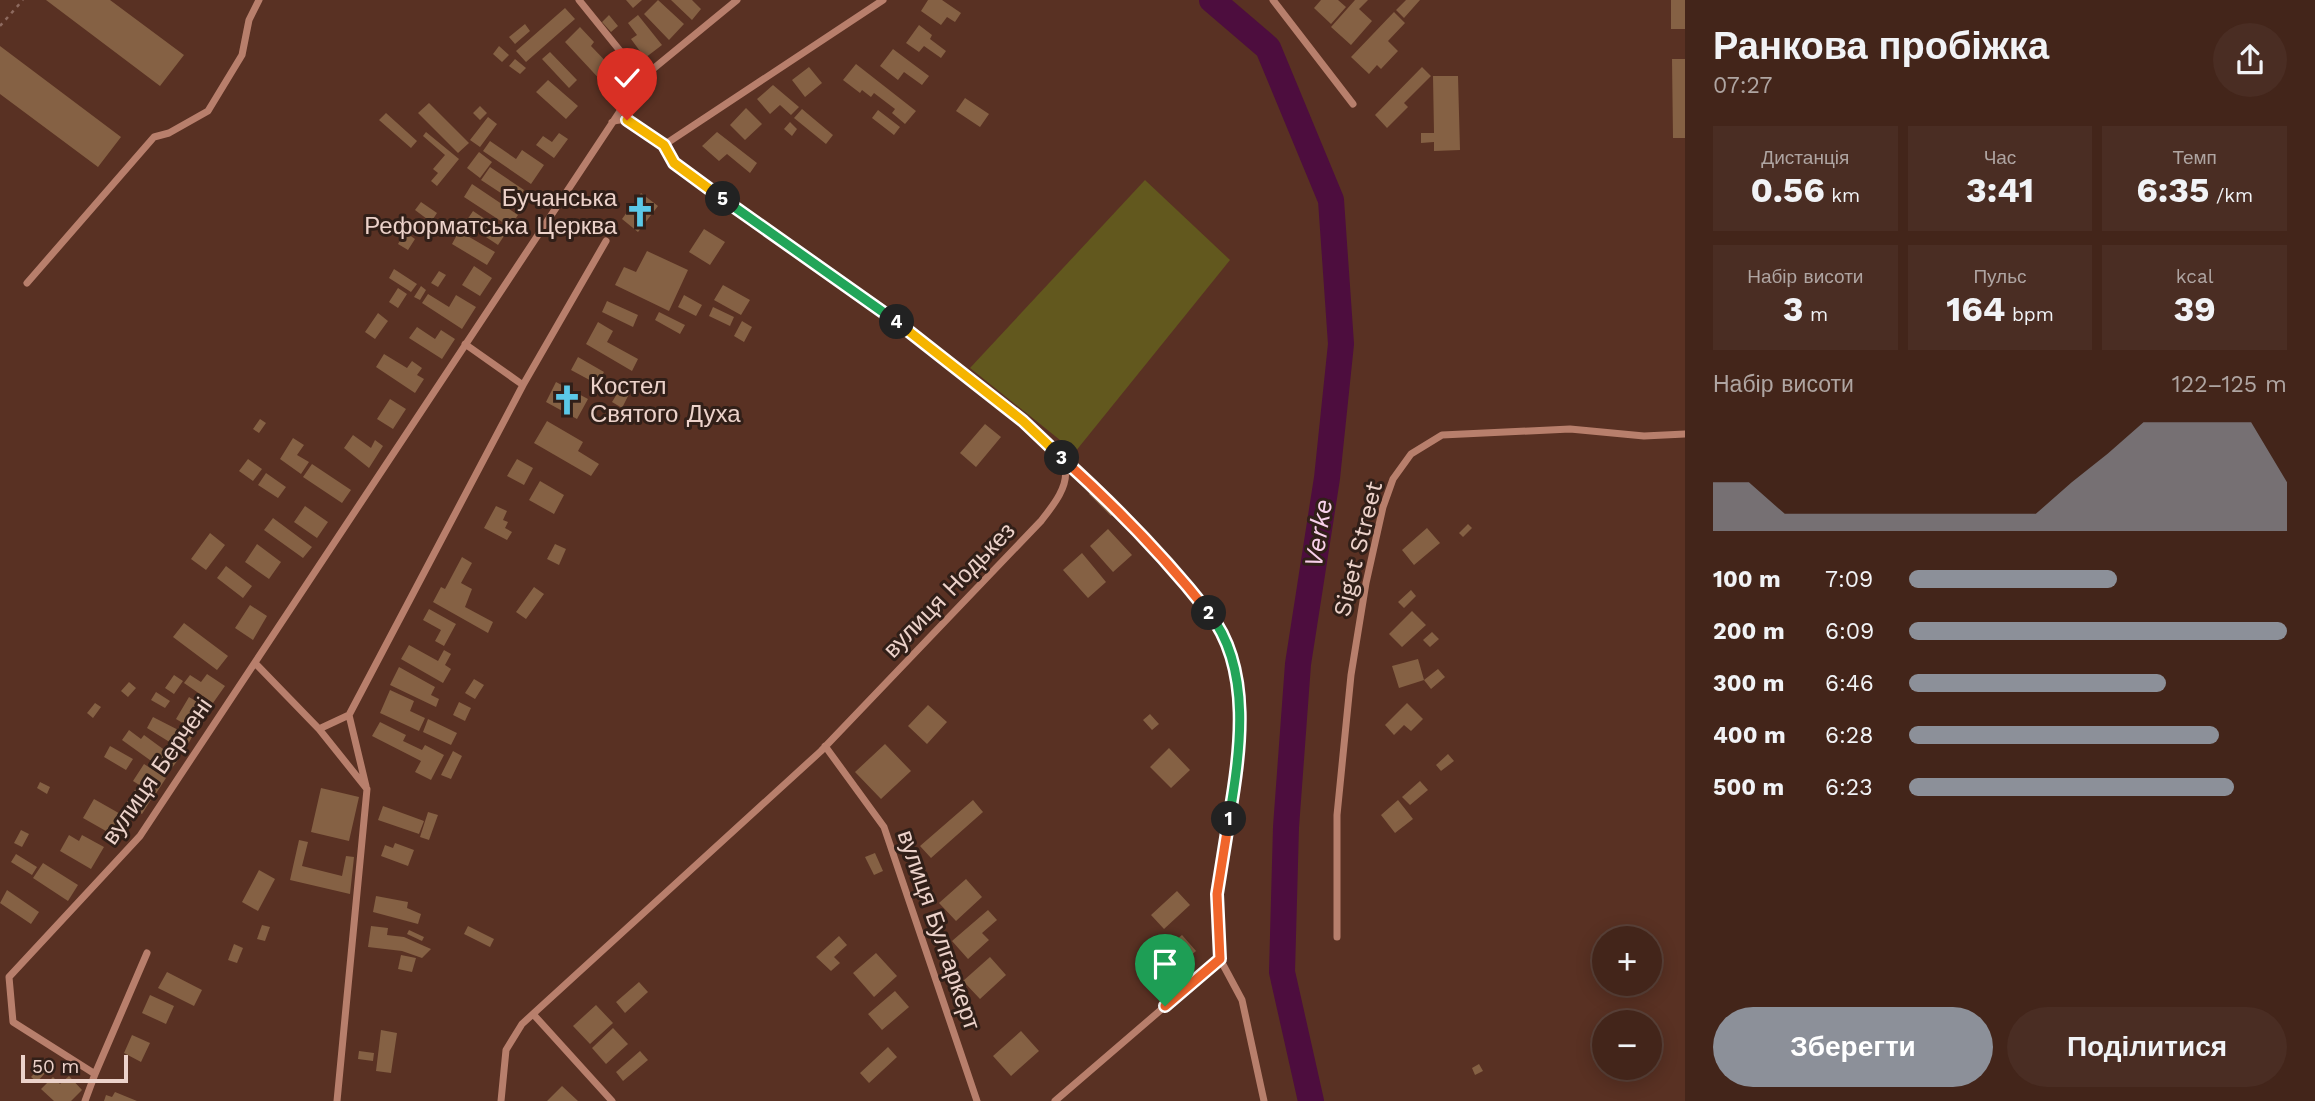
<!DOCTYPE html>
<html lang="uk">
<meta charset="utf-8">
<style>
body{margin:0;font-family:"Work Sans",sans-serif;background:#4a2d23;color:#f1f3f6;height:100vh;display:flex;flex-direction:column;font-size:26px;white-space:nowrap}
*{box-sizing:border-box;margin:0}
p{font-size:23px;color:#afa5a2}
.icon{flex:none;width:38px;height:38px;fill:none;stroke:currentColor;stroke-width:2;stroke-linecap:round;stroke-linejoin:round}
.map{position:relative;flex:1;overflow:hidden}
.panel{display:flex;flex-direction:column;background:#43251a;width:630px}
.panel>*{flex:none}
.tools{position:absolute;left:1592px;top:926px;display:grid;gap:14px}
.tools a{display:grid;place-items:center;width:70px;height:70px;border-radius:50%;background:#43251a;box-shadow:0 4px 18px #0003,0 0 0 2px #5b4239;font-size:35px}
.scale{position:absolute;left:21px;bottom:18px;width:107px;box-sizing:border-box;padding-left:7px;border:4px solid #ecd2ca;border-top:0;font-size:19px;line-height:24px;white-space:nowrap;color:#ecd2ca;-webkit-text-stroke:5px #311f18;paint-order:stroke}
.pin{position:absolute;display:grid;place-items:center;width:60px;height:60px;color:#fff;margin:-72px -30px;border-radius:50% 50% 50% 0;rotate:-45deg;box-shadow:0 0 7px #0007}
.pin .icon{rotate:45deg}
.km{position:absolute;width:35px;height:35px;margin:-18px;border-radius:50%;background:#222;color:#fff;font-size:19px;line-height:35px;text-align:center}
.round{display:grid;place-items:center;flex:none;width:74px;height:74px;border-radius:37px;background:#4a2d23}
.headline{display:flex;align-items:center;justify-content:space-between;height:119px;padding:0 28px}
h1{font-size:38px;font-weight:700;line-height:52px}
.metrics{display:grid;grid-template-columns:repeat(3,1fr);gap:10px;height:119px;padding:7px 28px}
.metrics div{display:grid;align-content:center;border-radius:0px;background:#4a2d23;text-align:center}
.metrics b{font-size:35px;font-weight:700}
.metrics small{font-size:19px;font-weight:400}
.metrics p{font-size:19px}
.chart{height:196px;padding:14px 28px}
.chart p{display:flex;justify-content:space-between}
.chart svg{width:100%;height:126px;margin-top:7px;fill:#8c9099;opacity:.7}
.primary-button{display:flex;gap:14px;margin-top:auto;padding:14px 28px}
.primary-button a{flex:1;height:80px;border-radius:42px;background:#8c9099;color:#fff;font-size:28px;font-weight:700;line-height:80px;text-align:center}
.primary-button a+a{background:#4a2d23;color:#f1f3f6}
ul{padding:0 28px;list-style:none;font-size:23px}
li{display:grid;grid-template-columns:112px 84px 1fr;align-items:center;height:52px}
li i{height:18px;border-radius:9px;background:#8c9099}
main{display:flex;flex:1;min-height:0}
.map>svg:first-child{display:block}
.green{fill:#62581e}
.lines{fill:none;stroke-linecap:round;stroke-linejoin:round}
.river{stroke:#4d0d3e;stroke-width:26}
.building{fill:#856144}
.path{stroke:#8d6a5f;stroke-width:2.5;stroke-dasharray:3.5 5;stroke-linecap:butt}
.street{stroke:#b87f6c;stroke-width:7}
.split-1-casing{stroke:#fff;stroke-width:14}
.split-2-casing{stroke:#fff;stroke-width:14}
.split-3-casing{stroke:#fff;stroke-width:14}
.split-4-casing{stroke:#fff;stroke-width:14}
.split-5-casing{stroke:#fff;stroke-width:14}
.split-6-casing{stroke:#fff;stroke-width:14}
.split-1{stroke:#f0652b;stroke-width:9}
.split-2{stroke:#22a559;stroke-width:9}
.split-3{stroke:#f0652b;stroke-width:9}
.split-4{stroke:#f5b400;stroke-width:9}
.split-5{stroke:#22a559;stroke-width:9}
.split-6{stroke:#f5b400;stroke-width:9}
.labels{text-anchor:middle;stroke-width:6;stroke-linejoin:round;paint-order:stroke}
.poi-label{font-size:24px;fill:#ecd2ca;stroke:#311f18;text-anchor:end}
.street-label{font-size:24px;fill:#ecd2ca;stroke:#311f18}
.water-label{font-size:26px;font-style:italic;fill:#f8d0ea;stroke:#311f18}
</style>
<main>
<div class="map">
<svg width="1685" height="1101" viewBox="0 0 1685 1101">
<rect width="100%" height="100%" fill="#593123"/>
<path class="green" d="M1145,180l85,80 -155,192 -105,-84z"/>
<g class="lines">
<path class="river" d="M1212,0l56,48 63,152 10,144 -14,134 -29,186 -12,163 -4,145 29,129"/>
</g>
<path class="building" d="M46,0h64l74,55 -24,31z
M626,0h16l-9,8z
M658,0l26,24 -15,16 -25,-26z
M671,0h21l9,9 -9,11z
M928,0h14l19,13 -6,9 -8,-5 -6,8 -20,-14z
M1321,0h17l8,7 -15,17 -17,-16z
M1355,0h13l-9,9 13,12 -21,24 -20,-18z
M1406,0h14l-16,18 -8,-8z
M1671,0h14v29h-14z
M565,8l10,11 -49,43 -10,-11z
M1394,12l11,11 -17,18 10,10 -17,18 -4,-4 -8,9 -18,-17z
M609,15l9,11 -7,6 -9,-10z
M638,15l24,30 -17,13 -14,-19 6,-4 -9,-12z
M525,24l5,7 -15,13 -6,-7z
M919,25l13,10 -2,4 16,12 -5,7 -17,-12 -5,6 -13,-9z
M580,27l14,15 -3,4 26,27 -12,12 -40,-43z
M0,46l121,91 -23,30 -98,-73z
M499,46l10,9 -7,7 -9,-8z
M893,49l36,27 -7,9 -18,-13 -6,8 -18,-14z
M550,52l27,28 -8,8 -27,-29z
M515,59l11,9 -6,6 -11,-8z
M1672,59h13v79h-12z
M856,64l60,47 -11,13 -13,-11 3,-4 -21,-16 -3,4 -9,-7 -2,3 -17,-13z
M809,67l13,16 -17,14 -13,-17z
M1422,67l9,9 -27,27 4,4 -21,21 -12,-13z
M1433,76h25l2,74 -26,1v-9l-13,1v-10h13z
M548,80l30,26 -12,13 -30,-27z
M773,85l26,22 -8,8 -11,-10 -10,9 -13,-15z
M965,98l24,16 -9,13 -24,-16z
M429,103l40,40 -11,10 -40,-40z
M480,106l7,7 -7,7 -7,-7z
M746,108l16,16 -17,16 -15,-15z
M802,109l31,26 -7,9 -32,-26z
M878,110l22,17 -6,8 -22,-17z
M386,113l31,28 -6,7 -32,-28z
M488,117l9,7 -17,23 -10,-7z
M790,122l7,7 -5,7 -8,-7z
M426,132l33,27 -22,27 -6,-5 7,-8 -5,-4 12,-14 -22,-19z
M717,132l40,31 -7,10 -23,-19 -8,7 -17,-15z
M559,133l9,6 -14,19 -18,-13 7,-9 9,6z
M490,141l26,18 6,-9 22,15 -13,19 -48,-33z
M479,152l13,10 -12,16 -13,-10z
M490,167l34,23 -8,13 -35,-23z
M472,184l46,31 -8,12 -46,-30z
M641,193l17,13 -20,26 -16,-13z
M421,202l16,11 -6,9 -16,-12z
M473,211l33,22 -8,12 -33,-22z
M704,229l21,13 -15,23 -21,-13z
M459,231l36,21 -8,13 -35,-21z
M405,232l10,7 -7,11 -10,-6z
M647,251l41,19 -19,41 -54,-26 9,-18 12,5z
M474,266l18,12 -12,18 -18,-11z
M394,269l23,15 -6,8 -22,-14z
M439,271l7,4 -8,12 -7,-4z
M723,285l27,15 -9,15 -27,-15z
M421,286l5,4 -6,10 -6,-3z
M398,288l9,6 -9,14 -9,-6z
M428,294l21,13 7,-12 20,12 -14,22 -40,-26z
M684,295l18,10 -6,11 -18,-9z
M607,301l31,14 -5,12 -31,-15z
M713,307l21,10 -4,9 -21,-10z
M659,312l26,13 -5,9 -25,-14z
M378,313l10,8 -13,18 -10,-7z
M742,321l10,6 -8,15 -10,-6z
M598,322l15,9 -6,11 31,17 -6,12 -46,-27z
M417,327l18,12 6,-9 14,9 -13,20 -33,-21z
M384,354l23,14 5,-7 10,7 -5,7 7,4 -9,14 -39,-26z
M578,357l26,15 -7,12 -26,-14z
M556,382l32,17 -11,20 -31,-17z
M620,389l9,5 -7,14 -10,-6z
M390,399l16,10 -13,20 -16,-10z
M260,419l6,4 -7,10 -6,-4z
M547,421l36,21 -5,9 21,13 -8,12 -57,-33z
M985,424l16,13 -25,30 -16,-14z
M353,435l18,13 4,-8 8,6 -14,22 -25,-20z
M293,438l11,7 -7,10 12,7 -8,12 -21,-15z
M248,459l14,10 -9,12 -14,-10z
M517,459l16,9 -9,17 -17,-9z
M312,464l39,26 -9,13 -39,-26z
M266,473l20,14 -8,11 -20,-13z
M540,481l24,14 -10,19 -25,-14z
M1092,491l22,22 -3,3 -22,-22z
M305,506l23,16 -11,16 -23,-16z
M496,506l11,5 -4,9 5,2 -3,6 7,4 -5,8 -23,-12z
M273,518l39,29 -9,11 -39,-28z
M1468,524l4,4 -9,9 -4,-4z
M1427,528l13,15 -26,22 -12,-15z
M1108,529l24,26 -19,17 -23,-26z
M210,533l15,12 -19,25 -15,-11z
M257,544l24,18 -12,17 -24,-17z
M555,544l11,5 -7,16 -12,-6z
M1082,553l24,29 -18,16 -25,-28z
M462,557l10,6 -11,20 11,6 -7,18 28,15 -5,11 -55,-31 8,-15 4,2z
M226,566l26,20 -9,12 -26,-20z
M534,587l10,7 -18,25 -10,-7z
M1411,590l5,6 -12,12 -6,-6z
M250,605l17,11 -14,24 -18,-12z
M429,609l27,15 -12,22 -9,-5 6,-11 -18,-10z
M1412,611l14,14 -24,22 -13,-13z
M184,623l44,33 -11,14 -44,-33z
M1432,632l7,7 -9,8 -7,-7z
M409,645l29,16 6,-11 7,4 -6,11 6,4 -8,14 -42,-24z
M1418,659l6,21 -25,8 -7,-22z
M399,667l36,20 -4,8 8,4 -3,8 -46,-22z
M1438,669l7,8 -14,12 -7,-9z
M207,674l18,12 -12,17 -29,-20 6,-8 11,7z
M174,675l9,6 -9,13 -9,-6z
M474,679l10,6 -9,14 -10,-6z
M129,682l7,6 -8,9 -7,-6z
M390,690l24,11 -4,10 15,7 -6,13 -39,-18z
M156,692l14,9 -5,7 -14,-8z
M189,697l20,12 -13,22 -20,-12z
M459,702l12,6 -6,13 -12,-6z
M95,703l6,4 -8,11 -6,-5z
M1407,703l16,16 -12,12 -7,-6 -10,10 -9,-10z
M928,705l19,17 -20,22 -19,-18z
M1150,714l9,10 -7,6 -9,-10z
M153,717l39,20 -8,14 -37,-23z
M428,719l29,14 -6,12 -28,-13z
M380,722l26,13 -3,6 19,9 3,-5 19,10 -13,25 -16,-8 6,-11 -49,-25z
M129,730l12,9 3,-4 34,25 -10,13 -46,-33z
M885,744l26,27 -30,28 -26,-27z
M110,746l23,13 -7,11 -22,-13z
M1169,748l21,22 -19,18 -21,-21z
M453,751l9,5 -11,23 -10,-4z
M1448,754l6,7 -13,10 -5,-6z
M144,764l22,14 -11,17 -22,-14z
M1420,781l8,9 -18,15 -8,-8z
M40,782l10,5 -3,7 -10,-6z
M136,788l16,10 -10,16 -16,-10z
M321,788l38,9 -10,44 -38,-9z
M94,799l37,21 -11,19 -37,-21z
M973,800l10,12 -52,46 -11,-12z
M1398,800l15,19 -18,14 -14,-18z
M383,806l41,15 -5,13 -41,-14z
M428,812l10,3 -9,25 -9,-3z
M21,830l8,4 -7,13 -8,-4z
M69,835l10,6 3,-6 22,12 -13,22 -31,-18z
M299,840l9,2 -6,24 40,10 4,-20 8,1 -4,37 -60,-14z
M395,843l19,7 -6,16 -27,-10 4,-11 8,3z
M875,853l8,18 -9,4 -9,-18z
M16,854l21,13 -5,8 -21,-13z
M43,863l35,22 -10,16 -35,-23z
M259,870l16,9 -17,32 -16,-9z
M966,879l16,18 -26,24 -17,-18z
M7,890l32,22 -8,12 -31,-21z
M1177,891l13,14 -26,24 -13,-14z
M376,896l32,6 -1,6 14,6 -3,10 -45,-12z
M988,910l9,10 -15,13 7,7 -21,19 -16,-18z
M262,925l8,2 -5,14 -8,-2z
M371,926l17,2 -1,7 17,2 27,12 -9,9 -20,-7 -34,-4z
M468,926l26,13 -4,8 -26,-13z
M409,930l15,7 -2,4 -15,-7z
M1182,935l14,16 -21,18 -14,-16z
M839,936l8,9 -13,12 6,6 -9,8 -15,-14z
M234,944l9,4 -6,15 -9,-3z
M876,953l21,23 -23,21 -21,-24z
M401,955l15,3 -4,14 -14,-3z
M990,957l16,18 -26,24 -17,-18z
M167,972l35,18 -8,16 -36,-18z
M639,982l9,10 -23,21 -9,-11z
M895,991l14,16 -27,23 -14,-16z
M150,995l24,11 -8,18 -24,-11z
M596,1005l17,18 -23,21 -17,-18z
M613,1028l15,16 -22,20 -14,-16z
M381,1030l16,3 -6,40 -15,-2z
M1021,1031l18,20 -28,25 -18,-20z
M132,1035l18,8 -9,19 -17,-9z
M888,1047l9,10 -28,26 -9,-10z
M359,1051l15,2 -1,8 -15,-2z
M640,1051l8,9 -25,21 -7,-9z
M1479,1064l4,7 -8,4 -3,-7z
M41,1066l6,5 -10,11 -6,-5z
M69,1076l13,14 -11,11h-17l-13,-12 12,-12 7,7z
M562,1086l16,15h-31z
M115,1092l22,9h-33l2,-6 6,2z"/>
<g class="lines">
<path class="path" d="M0,26l23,-26"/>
<path class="street" d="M579,0l63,78
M1273,0l80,104
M612,122c17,-9 38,14 52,23l219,-145
M27,283l127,-146 15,-4 39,-22 34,-56 7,-35 10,-20
M523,385l83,-144
M255,663l64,66 48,60 -30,312
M349,715l17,71
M319,729l30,-14 174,-330 -58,-41
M825,746l59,81 93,274
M1337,937v-122l14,-140 15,-92 17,-76 10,-28 18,-25 31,-19 128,-6 74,7 41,-2
M1220,959l22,41 22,101
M533,1014l79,87
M95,1074l52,-121
M85,1101l10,-27 -82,-52 -4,-45 131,-141 502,-758 95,-78
M501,1101l5,-51 16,-26 299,-273 220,-230c10,-13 28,-34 24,-52 -12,-48 -320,-254 -378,-296l-13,-10 -10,-18
M1055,1101l165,-142 -3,-65 24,-164 -5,-48 -16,-55 -36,-46 -80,-85 -42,-39"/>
</g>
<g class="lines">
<g class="split-1-casing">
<path id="split-1" d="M1165,1006l55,-47 -3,-65 12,-75"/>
</g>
<g class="split-2-casing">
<path id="split-2" d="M1209,613c44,56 31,140 20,206"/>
</g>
<g class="split-3-casing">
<path id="split-3" d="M1062,458c53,48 103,99 147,155"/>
</g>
<g class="split-4-casing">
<path id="split-4" d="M897,322l126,99 39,37"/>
</g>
<g class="split-5-casing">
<path id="split-5" d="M723,199l174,123"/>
</g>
<g class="split-6-casing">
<path id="split-6" d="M627,120l37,25 10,18 49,36"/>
</g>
<use href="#split-1" class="split-1"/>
<use href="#split-2" class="split-2"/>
<use href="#split-3" class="split-3"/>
<use href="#split-4" class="split-4"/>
<use href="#split-5" class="split-5"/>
<use href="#split-6" class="split-6"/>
</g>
<defs>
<g id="church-bare" transform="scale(2.415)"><path d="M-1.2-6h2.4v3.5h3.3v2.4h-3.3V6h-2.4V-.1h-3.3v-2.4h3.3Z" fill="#5bc8e7" stroke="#311f18" stroke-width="2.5" paint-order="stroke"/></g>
</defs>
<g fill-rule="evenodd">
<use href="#church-bare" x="640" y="212"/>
<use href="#church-bare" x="567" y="400"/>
</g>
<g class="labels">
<g class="poi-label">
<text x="617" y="206">Бучанська<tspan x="617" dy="28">Реформатська Церква</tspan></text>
<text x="590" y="394" text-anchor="start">Костел<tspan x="590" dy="28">Святого Духа</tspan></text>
</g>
<g class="street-label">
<text transform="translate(1358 549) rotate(-76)" y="8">Siget Street</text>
<text transform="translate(949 590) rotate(-46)" y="8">вулиця Нодькез</text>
<text transform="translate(157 771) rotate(-55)" y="8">вулиця Берчені</text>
<text transform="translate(939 930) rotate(71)" y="8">вулиця Булгаркерт</text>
</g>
<g class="water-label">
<text transform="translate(1318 533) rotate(-81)" y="9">Verke</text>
</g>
</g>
</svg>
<div class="tools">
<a>+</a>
<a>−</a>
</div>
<div class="scale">50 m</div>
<div class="pin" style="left:1165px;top:1006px;background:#1e9e55"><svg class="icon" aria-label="arrive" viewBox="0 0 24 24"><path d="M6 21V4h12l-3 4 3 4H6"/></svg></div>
<div class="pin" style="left:627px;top:120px;background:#d93025"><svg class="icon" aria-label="check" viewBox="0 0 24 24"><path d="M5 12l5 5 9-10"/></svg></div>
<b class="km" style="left:1229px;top:819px">1</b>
<b class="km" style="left:1209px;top:613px">2</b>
<b class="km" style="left:1062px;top:458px">3</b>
<b class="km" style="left:897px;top:322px">4</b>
<b class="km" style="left:723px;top:199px">5</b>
</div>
<section class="panel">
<div class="headline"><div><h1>Ранкова пробіжка</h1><p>07:27</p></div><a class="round"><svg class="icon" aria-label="share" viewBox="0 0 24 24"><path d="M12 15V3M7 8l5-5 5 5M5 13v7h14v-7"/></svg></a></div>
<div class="metrics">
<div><p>Дистанція</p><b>0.56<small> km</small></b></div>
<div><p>Час</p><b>3:41</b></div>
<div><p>Темп</p><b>6:35<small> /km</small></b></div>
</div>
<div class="metrics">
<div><p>Набір висоти</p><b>3<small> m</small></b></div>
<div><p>Пульс</p><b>164<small> bpm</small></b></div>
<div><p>kcal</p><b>39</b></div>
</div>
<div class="chart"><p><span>Набір висоти</span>122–125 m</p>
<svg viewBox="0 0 160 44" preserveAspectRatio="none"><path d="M0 44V27L10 27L20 38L30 38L40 38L50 38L60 38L70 38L80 38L90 38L100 27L110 17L120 6L130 6L140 6L150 6L160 27V44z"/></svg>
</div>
<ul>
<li><b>100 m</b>7:09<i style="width:55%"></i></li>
<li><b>200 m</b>6:09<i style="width:100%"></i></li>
<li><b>300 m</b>6:46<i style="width:68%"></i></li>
<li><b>400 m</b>6:28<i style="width:82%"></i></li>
<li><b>500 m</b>6:23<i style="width:86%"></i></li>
</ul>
<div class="primary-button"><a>Зберегти</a><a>Поділитися</a></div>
</section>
</main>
